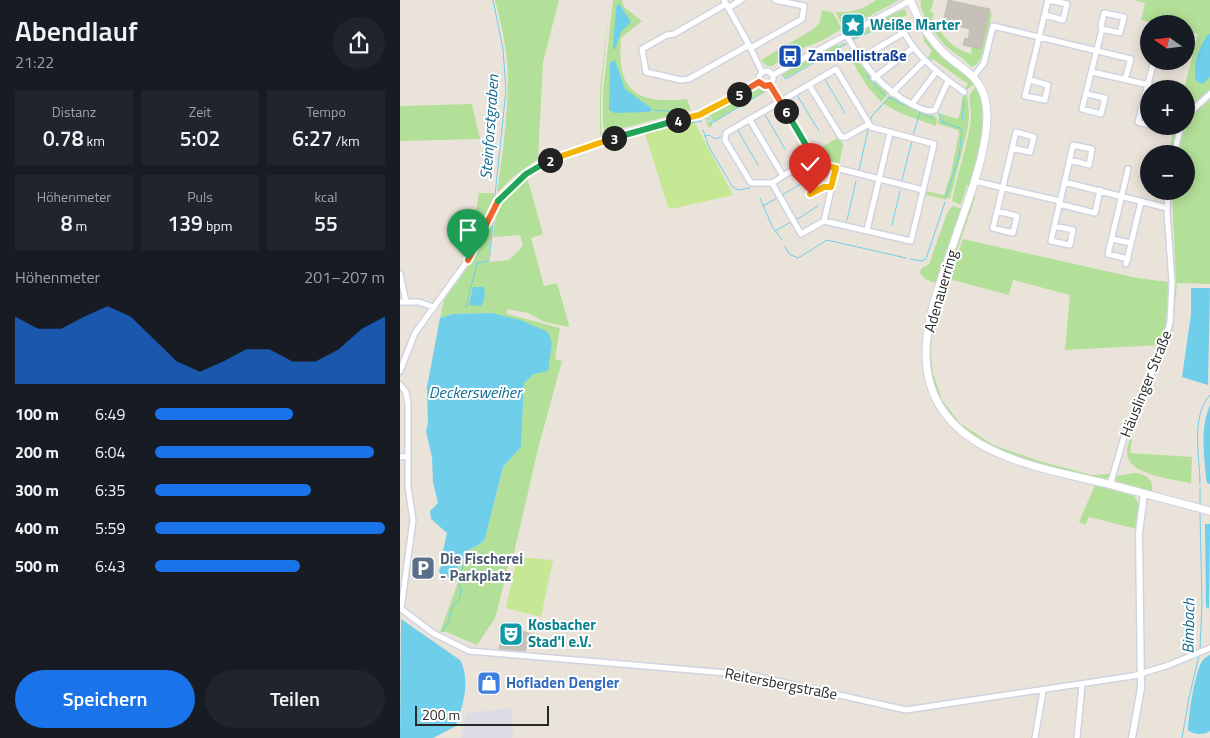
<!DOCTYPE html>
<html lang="de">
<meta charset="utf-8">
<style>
body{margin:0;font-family:"Titillium Web",sans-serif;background:#20242c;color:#f1f3f6;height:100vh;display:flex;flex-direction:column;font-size:19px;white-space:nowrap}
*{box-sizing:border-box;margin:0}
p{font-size:16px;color:#9ea1a6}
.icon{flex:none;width:28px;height:28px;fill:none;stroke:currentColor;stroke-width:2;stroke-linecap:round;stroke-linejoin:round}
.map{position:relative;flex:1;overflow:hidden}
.sheet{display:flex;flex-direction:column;background:#171b24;width:400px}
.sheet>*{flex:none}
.needle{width:32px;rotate:284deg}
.buttons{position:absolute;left:740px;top:15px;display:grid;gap:10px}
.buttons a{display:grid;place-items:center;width:55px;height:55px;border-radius:50%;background:#171b24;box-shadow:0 2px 12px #0003;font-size:25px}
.scale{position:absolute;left:15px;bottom:12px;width:134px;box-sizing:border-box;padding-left:5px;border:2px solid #282828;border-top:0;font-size:14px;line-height:18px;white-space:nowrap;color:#282828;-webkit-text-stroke:4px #fff;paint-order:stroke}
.pin{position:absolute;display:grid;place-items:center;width:42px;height:42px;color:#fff;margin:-51px -21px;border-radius:50% 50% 50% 0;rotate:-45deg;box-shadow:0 0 5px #0007}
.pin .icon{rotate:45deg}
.km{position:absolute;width:25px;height:25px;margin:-12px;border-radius:50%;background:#222;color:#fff;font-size:14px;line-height:25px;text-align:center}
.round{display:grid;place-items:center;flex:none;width:52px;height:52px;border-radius:26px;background:#20242c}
.summary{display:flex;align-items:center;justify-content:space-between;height:85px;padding:0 15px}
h1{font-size:28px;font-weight:600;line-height:38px}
.figures{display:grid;grid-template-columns:repeat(3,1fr);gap:8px;height:85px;padding:5px 15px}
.figures div{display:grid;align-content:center;border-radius:0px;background:#20242c;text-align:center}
.figures b{font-size:21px;font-weight:600}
.figures small{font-size:14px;font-weight:400}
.figures p{font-size:14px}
.chart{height:140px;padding:10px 15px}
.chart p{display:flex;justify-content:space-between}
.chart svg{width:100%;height:90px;margin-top:5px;fill:#1a73e8;opacity:.7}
.cta{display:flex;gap:10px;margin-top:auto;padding:10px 15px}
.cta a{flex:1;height:58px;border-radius:30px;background:#1a73e8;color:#fff;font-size:20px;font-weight:600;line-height:58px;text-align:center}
.cta a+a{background:#20242c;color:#f1f3f6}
ul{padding:0 15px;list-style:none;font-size:16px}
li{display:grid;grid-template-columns:80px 60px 1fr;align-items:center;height:38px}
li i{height:12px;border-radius:6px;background:#1a73e8}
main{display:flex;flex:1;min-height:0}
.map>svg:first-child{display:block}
.industrial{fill:#dddbe3}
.green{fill:#b3e098}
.pitch{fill:#c6e794}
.water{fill:#6fceea}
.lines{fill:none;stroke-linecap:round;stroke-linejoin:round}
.stream{stroke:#6fceea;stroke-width:1}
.building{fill:#c5c1b9;stroke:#c5bfb4}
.minor-casing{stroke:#d0d3e1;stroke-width:8}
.tertiary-casing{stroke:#d0d3e1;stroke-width:9}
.secondary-casing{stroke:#d0d3e1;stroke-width:9}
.minor{stroke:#fff;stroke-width:5}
.tertiary{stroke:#fff;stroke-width:6}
.secondary{stroke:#fff;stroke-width:7}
.split-1-casing{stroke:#fff;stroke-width:10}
.split-2-casing{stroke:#fff;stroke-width:10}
.split-3-casing{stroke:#fff;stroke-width:10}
.split-4-casing{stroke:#fff;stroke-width:10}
.split-5-casing{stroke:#fff;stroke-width:10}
.split-6-casing{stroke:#fff;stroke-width:10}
.split-7-casing{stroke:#fff;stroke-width:10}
.split-8-casing{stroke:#fff;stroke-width:10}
.split-1{stroke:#f0652b;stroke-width:6}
.split-2{stroke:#22a559;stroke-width:6}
.split-3{stroke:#f5b400;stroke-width:6}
.split-4{stroke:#22a559;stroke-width:6}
.split-5{stroke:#f5b400;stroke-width:6}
.split-6{stroke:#f0652b;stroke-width:6}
.split-7{stroke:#22a559;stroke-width:6}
.split-8{stroke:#f5b400;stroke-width:6}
.labels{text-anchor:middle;stroke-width:4;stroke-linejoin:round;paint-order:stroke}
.culture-label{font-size:15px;font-weight:bold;fill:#0d838f;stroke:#fff;text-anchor:start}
.transit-label{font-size:15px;font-weight:bold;fill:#164399;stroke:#fff;text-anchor:start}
.street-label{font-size:15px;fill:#282828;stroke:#fff}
.service-label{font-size:15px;font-weight:bold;fill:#4e5e75;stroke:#fff;text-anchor:start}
.shop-label{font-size:15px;font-weight:bold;fill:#366cbe;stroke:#fff;text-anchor:start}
.water-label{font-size:16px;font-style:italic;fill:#116b93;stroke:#fff}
</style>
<main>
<section class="sheet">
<div class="summary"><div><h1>Abendlauf</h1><p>21:22</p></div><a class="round"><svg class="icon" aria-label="share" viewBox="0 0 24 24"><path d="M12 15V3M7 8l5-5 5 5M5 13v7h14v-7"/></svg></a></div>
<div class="figures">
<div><p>Distanz</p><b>0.78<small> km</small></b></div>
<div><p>Zeit</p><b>5:02</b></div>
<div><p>Tempo</p><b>6:27<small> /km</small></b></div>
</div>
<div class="figures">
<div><p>Höhenmeter</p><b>8<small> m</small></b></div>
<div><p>Puls</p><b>139<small> bpm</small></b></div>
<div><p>kcal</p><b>55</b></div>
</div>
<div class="chart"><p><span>Höhenmeter</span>201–207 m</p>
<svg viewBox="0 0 160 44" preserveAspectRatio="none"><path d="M0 44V11L10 17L20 17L30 11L40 6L50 11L60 22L70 33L80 38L90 33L100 27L110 27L120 33L130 33L140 27L150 17L160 11V44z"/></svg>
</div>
<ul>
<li><b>100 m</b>6:49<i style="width:60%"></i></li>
<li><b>200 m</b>6:04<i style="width:95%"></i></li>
<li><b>300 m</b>6:35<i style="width:68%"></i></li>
<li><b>400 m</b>5:59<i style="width:100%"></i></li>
<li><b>500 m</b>6:43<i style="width:63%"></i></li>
</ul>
<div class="cta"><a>Speichern</a><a>Teilen</a></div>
</section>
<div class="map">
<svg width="810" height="738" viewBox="0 0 810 738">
<rect width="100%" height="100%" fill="#eae3da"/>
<path class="industrial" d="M113,708l-2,22 3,2 -2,6h-51l6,-25z"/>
<path class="green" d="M95,0h64l-16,62 -5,97 -25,18 -16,16c6,-43 13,-89 10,-133 -2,-20 -7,-41 -12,-60z
M210,0l-9,93v42l-1,1v-45z
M213,0h9l2,7 18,14 -21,17c-5,53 15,67 66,61l4,11 -86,23 -2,-9v-32z
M476,0h23l-31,17 -26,9 -6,-14c13,1 29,-3 40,-12z
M521,0h13l-4,12 4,1 -2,6c12,17 19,30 40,35l-1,-7 10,2 8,-37 3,1c-3,12 -7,51 -20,54l-4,-3c-6,-7 -14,-11 -21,-17 -8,-8 -30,-36 -26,-47z
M733,0h77v284l-33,-1 -4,46 -5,18 -8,-2 -95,5 5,-55 -57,-15 -4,15 -60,-16 14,-40 174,39 39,5 -4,-92h14v-37h-13l-1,-4 -3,-2 6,-22h11v-37h-2l14,-55 -12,-3v-7h-29l-16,-4 4,-17z
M505,9l2,6 -55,25c4,-13 40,-25 53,-31z
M422,10l11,3 8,14 -1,3 -19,11 -26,10 -23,15h-5l-6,-6 7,-4 44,-26 7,-6z
M523,35l52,49 -9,6 -1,-2 3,-4 -35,-25 -3,3 -3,-3 5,-8 -8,-10z
M443,43h3l-60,35 -5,-5 42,-24 14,-5 1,2z
M456,59l32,33 -1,3 -6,7 -14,-16 -15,-25z
M577,87c16,30 1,68 -7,99l-3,-1 -6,20 -9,-4c5,-28 16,-55 19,-83 1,-13 -7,-23 6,-31z
M360,88l7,2 -54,32 -3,-6 -4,1 1,4 5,2v3l-3,2 -5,-12 39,-21 1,1z
M565,92l2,1 2,20 -1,15 -18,70 -7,1 -19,-5 1,-3 19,4 7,-22 8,-40 -1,-3 -20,-6 1,-8 -1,-3 20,6c5,-9 1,-19 7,-27z
M491,95l44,21 2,2 -1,8 -34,-12 -18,-10 -13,12z
M72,104l8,35 -80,2v-35z
M439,137l4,8 -4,20 -18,-5 -6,-9z
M127,177l16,57 -12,4 13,48 13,-3 12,42v2l-24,-5 -17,-9 -21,-4v5l53,14 -5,31 7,2 -24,88 -24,104h-3l-14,59 -3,8 -17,25 -31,-13h-6l18,-50 -6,-2 7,-14 -1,-4 -19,-3 4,-8 19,7c6,-11 16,-10 23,-19l18,-72 18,-20 3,-64 10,-9 -42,-61 -39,1 -13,4 4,-18 29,-41 16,-37 3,4 -4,36 21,-2 14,-14 -3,-11 -27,2c4,-36 7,-37 34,-60z
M79,193h15v4l-23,47z
M575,193v5l-28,82 -15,53 -1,21 2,19 9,27 18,23 33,22 46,16 53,14 19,-1 -6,6c-35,-8 -71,-15 -104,-28 -44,-17 -76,-60 -72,-109 2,-25 11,-48 19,-70 8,-27 17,-54 27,-80z
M553,206l10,3 -25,75 -13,-5 -5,-6 1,-4 8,-5 19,-53z
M733,432l-3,21 62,4 -1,26c-15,-3 -58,-8 -63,-25 -3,-8 2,-19 5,-26z
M735,473c12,1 19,7 17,19l-33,-8 -4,-5 1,-3z
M695,485l39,11c8,9 4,22 3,33l-48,-12 -4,8 -6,-3z"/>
<path class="pitch" d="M293,119l40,76 -62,14 -3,-2 -24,-76z
M117,557l36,3 -12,57 -35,-9z"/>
<path class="water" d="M219,3l12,19 -10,10 -6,17h-2l3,-41z
M808,34h2v43l-7,7 -7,-3c-4,-16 3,-34 12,-47z
M215,60l10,29 26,19 -1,4 -35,1 -6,-3 1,-47z
M73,287h10c4,5 1,15 -2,19l-12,-1z
M791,288h19l-2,97 -26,-8 9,-63z
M92,313l28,7 28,12 4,11 -4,28 -14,3 -10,9 -3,64 -18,20 -18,72 -5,5 -15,8 1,5 -2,3 -21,-9 4,-18 -16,-14 -1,-8 8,-8 -5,-21 -1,-25 -6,-26 2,-7 -1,-37 13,-69 13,-4z
M810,405v79l-3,-1 -1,-5c-2,-24 -6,-49 4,-73z
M805,524h5l-1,85 -3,-2z
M45,559l15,4 -6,12 -4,3 -10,-4 -1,-4z
M1,619l59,41c11,20 3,45 -4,66l-23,12h-33z
M810,655v76c-6,4 -16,4 -22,-1 1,-17 6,-52 13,-67 2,-4 5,-6 9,-8z"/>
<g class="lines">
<path class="stream" d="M93,0l10,49 3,41 -11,106
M452,40l38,-17
M489,45l2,-2
M484,48l1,-1
M477,52l5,-3
M469,57l4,-3
M465,59l2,-1
M382,75l4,4 60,-35
M466,75l19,21
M424,78l21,35
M397,95l22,36
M488,97l46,22
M251,110l26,2
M537,111l7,12
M364,113l21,36
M307,119l2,-1 3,5 52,-31
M562,120l2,-20
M470,121l2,-5 17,-19
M542,122l18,6 2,3 -3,25 -14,43
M285,124l17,-3
M337,129l21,36
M303,130l6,17 23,39 6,4 12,-2
M513,135l7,-23
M305,136l4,-1 7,4 4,-2
M459,170l9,-40
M502,180l10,-39
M382,195l32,-19
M360,198l12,28 10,14
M363,206l14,-8
M396,220l22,-14
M447,220l9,-39
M492,225l8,-34
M375,231l16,-9
M385,246l4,8 9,4 29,-18 79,18
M510,259l12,2 4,-2 19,-57
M66,307l11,-44 12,-2 5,-46
M800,484c0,-27 -10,-67 10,-89
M800,488v16
M43,630l6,-9 3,-14 7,-7 2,-10 -2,-7 5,-23
M800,649l2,-46 -2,-89
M782,738l7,-40 10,-42"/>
</g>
<path class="building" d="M548,0l42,9 -9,40 -18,-4 2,-7 3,1 2,-10 -27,-6z
M110,625l9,2 -1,3 14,4 -7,17 -26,-2 1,-5h6z"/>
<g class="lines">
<g class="minor-casing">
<path id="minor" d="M324,0l25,45 13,27
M326,4l-52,30 -7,1 -25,14 4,23 35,8 8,-1 60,-34
M328,8l13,-8
M645,15l18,5 4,-16 -19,-4
M498,21c14,32 38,51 66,71
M446,35c18,30 35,54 67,70 7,3 15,8 22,5l13,-29
M351,48l51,-29 2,-13 -29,-6
M459,55h7l37,-22
M764,61l9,2v-2
M436,69l35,58 63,17 -23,97 -87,-20 -23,13 -29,-51h-21l-26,-43 1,-7z
M692,72l57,13
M373,75l138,-75
M574,76l10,-13 9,-37 138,33 -6,20
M474,78l39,-30
M630,80l18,5 -3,15 -20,-4 23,-96
M359,82l6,4 5,-1 3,-6v-4
M359,82v-5l3,-5 6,-1 5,4
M370,85l43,72 7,7 103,26
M409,85l32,52h5l23,-13
M492,93l32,-32
M687,94l18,4 -4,16 -19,-5 20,-80 -1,-3 3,-13 20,4 -4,16 -18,-4
M512,104l24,-32
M786,116l24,-22
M350,120l33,56
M749,125l-11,-3 16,-61
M756,126h2
M774,154l7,-28
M574,181l86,20
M664,182l103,26
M372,183l41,-26
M410,194l14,-7h7
M659,204l36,9 5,-23
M597,211l20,5 -4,17 -20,-5 23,-96 18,5 -4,15 -18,-4
M424,221l12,-53
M654,226l19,4 -3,15 -19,-4c7,-32 15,-64 22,-96l19,4 -3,16 -19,-5
M467,230l23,-97
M712,239l19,4
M728,259l-20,-5 20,-85
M726,264l15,-62
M0,274l6,28
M0,302h19l14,5
M0,371l15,-38 53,-73 29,-58 10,-11 19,-17 14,-10 14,-6 90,-29 55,-14 20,-10 40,-23
M0,385l6,7 2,13v82l5,33 -12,89
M0,457l8,-1
M710,485l15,-51 38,-86 7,-26 2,-40 -5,-70 1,-21
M0,608l33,25 36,18 281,24 156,35 227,-34 36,-11 41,-17
M635,738l8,-47
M677,738l5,-53"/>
</g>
<g class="tertiary-casing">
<path id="tertiary" d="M732,738l9,-50 -2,-155 5,-39"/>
</g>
<g class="secondary-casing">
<path id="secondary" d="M510,0c8,19 17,36 32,51 19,19 39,23 44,53 6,37 -18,96 -30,132 -12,37 -30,77 -30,117 0,97 105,113 178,130 36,9 71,19 106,28"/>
</g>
<use href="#minor" class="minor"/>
<use href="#tertiary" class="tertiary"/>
<use href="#secondary" class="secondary"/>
</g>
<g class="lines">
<g class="split-1-casing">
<path id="split-1" d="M68,260l30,-59"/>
</g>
<g class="split-2-casing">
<path id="split-2" d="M98,201l28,-27 24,-14"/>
</g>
<g class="split-3-casing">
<path id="split-3" d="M150,160l64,-22"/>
</g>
<g class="split-4-casing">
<path id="split-4" d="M214,138l64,-18"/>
</g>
<g class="split-5-casing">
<path id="split-5" d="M278,120l21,-5 40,-21"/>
</g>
<g class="split-6-casing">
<path id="split-6" d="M339,94l20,-12 6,4 5,-1 16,26"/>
</g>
<g class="split-7-casing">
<path id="split-7" d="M386,111l27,46 10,8"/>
</g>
<g class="split-8-casing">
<path id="split-8" d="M410,194l14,-7h7l5,-19 -13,-3"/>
</g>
<use href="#split-1" class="split-1"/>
<use href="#split-2" class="split-2"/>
<use href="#split-3" class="split-3"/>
<use href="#split-4" class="split-4"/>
<use href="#split-5" class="split-5"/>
<use href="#split-6" class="split-6"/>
<use href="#split-7" class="split-7"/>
<use href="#split-8" class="split-8"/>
</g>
<defs>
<g id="sight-square" transform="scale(1.25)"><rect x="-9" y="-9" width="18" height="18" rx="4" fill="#0f9aa8" stroke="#fff"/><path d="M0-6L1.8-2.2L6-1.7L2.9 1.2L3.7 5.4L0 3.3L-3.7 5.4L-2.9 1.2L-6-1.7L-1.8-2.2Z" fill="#fff"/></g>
<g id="bus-square" transform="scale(1.25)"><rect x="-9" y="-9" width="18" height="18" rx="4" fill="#1a4fb4" stroke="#fff"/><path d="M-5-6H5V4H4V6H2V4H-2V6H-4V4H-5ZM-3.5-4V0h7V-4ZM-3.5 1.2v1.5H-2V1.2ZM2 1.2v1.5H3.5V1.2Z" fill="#fff"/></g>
<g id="parking-square" transform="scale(1.25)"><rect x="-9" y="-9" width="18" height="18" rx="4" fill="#5c6f8a" stroke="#fff"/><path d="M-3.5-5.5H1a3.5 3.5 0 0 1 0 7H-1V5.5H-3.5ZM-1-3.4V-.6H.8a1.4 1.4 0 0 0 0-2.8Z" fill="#fff"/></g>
<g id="theatre-square" transform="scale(1.25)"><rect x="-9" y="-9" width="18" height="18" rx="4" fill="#0f9aa8" stroke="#fff"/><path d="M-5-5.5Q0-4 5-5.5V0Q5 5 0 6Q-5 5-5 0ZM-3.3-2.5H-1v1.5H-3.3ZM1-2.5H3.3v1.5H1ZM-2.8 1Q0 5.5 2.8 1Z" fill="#fff"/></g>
<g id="shop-square" transform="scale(1.25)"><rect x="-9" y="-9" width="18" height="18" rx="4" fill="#3f7fe0" stroke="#fff"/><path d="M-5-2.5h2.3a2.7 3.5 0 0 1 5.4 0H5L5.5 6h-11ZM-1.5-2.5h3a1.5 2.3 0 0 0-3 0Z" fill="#fff"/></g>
</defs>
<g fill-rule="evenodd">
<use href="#sight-square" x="453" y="25"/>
<use href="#bus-square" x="390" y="56"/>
<use href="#parking-square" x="23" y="568"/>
<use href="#theatre-square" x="111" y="634"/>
<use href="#shop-square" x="89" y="683"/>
</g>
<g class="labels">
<g class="culture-label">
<text x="470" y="30">Weiße Marter</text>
<text x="128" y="630">Kosbacher<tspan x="128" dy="17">Stad'l e.V.</tspan></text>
</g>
<g class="transit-label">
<text x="408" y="61">Zambellistraße</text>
</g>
<g class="street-label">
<text transform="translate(541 291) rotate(-74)" y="5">Adenauerring</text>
<text transform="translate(746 384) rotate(-68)" y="5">Häuslinger Straße</text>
<text transform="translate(381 684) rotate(11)" y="5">Reitersbergstraße</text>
</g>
<g class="service-label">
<text x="40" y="564">Die Fischerei<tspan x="40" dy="17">- Parkplatz</tspan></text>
</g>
<g class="shop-label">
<text x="106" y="688">Hofladen Dengler</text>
</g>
<g class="water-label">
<text transform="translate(89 127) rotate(-86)" y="6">Steinforstgraben</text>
<text x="75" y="398">Deckersweiher</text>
<text transform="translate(788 626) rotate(-89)" y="6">Bimbach</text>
</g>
</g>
</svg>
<div class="buttons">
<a><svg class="needle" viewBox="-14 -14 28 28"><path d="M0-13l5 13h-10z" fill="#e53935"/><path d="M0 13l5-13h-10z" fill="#9ea1a6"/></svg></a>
<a>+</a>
<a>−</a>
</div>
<div class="scale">200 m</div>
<div class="pin" style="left:68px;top:260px;background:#1e9e55"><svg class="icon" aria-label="arrive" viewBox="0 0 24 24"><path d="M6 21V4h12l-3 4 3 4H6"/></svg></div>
<div class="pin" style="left:410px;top:194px;background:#d93025"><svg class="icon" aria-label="check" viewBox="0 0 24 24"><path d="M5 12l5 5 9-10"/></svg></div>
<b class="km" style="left:150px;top:160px">2</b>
<b class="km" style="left:214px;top:138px">3</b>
<b class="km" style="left:278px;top:120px">4</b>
<b class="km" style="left:339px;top:94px">5</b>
<b class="km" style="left:386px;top:111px">6</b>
</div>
</main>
